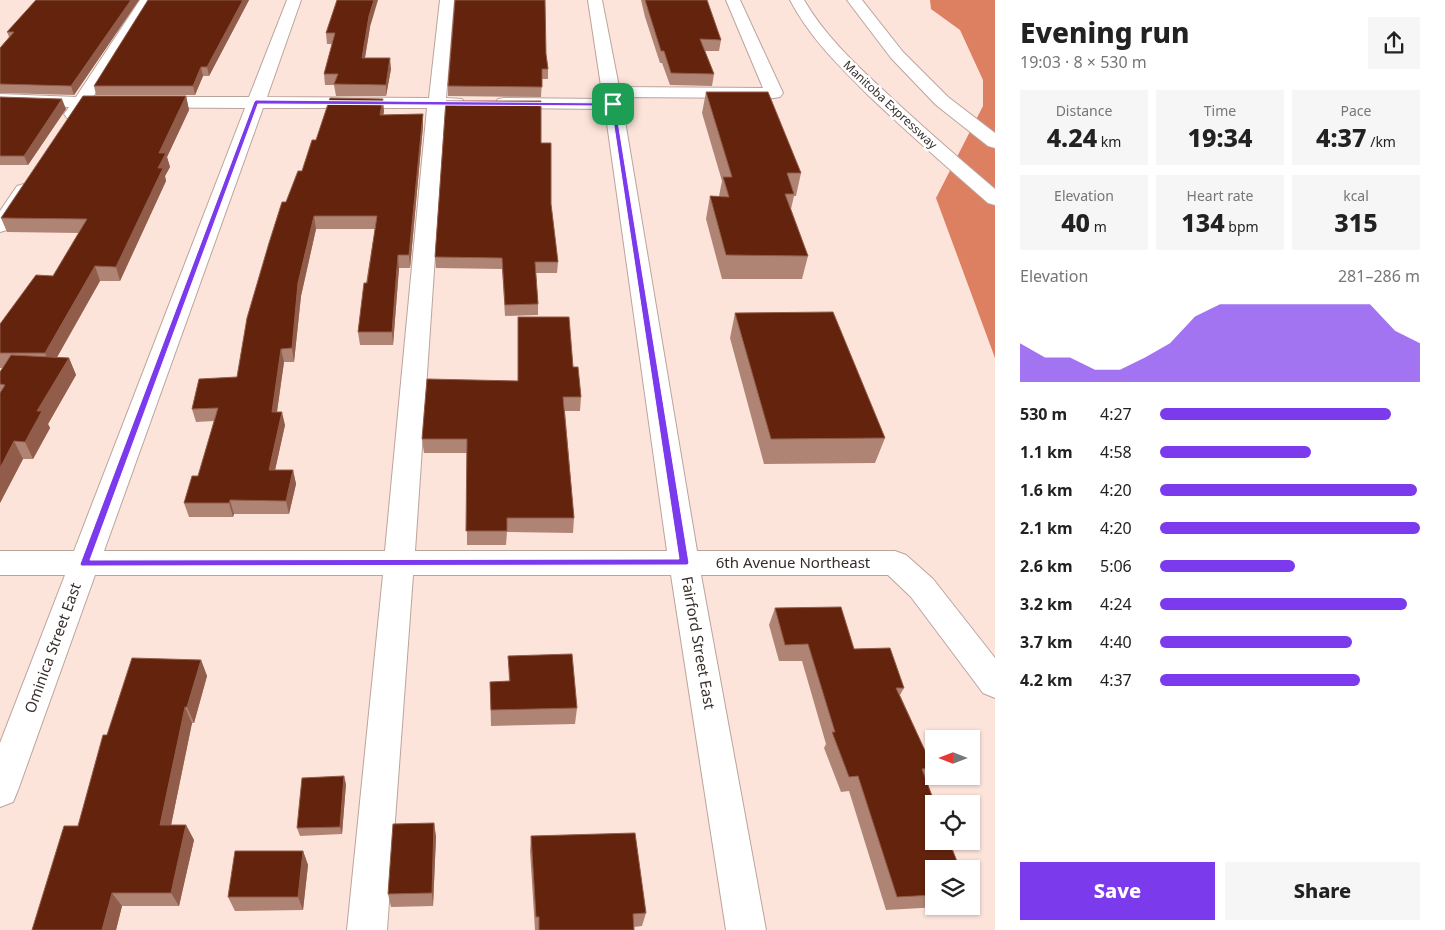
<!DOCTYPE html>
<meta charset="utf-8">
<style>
body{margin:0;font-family:"Noto Sans",sans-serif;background:#f6f6f6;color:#222;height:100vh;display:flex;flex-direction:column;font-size:19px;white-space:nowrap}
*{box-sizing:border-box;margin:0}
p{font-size:16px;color:#767676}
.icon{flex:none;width:28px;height:28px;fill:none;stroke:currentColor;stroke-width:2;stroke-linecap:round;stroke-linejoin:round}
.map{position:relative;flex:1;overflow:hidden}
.details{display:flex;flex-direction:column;background:#fff;width:450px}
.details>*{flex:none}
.needle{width:32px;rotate:270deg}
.controls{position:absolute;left:925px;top:730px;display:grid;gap:10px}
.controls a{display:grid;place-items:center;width:55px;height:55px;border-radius:0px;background:#fff;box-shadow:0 1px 4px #0004;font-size:25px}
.pin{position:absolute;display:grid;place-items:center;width:42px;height:42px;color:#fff;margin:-21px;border-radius:10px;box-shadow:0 2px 8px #0006}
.round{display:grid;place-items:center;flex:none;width:52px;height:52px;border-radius:0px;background:#f6f6f6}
.head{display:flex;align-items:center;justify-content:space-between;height:85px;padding:0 25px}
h1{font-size:28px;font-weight:800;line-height:38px}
.metrics{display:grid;grid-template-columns:repeat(3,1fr);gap:8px;height:85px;padding:5px 25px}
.metrics div{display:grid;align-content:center;border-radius:0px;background:#f6f6f6;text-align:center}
.metrics b{font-size:25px;font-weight:800}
.metrics small{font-size:14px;font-weight:400}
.metrics p{font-size:14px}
.chart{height:140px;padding:10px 25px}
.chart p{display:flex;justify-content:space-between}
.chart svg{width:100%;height:90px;margin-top:5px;fill:#7c3aed;opacity:.7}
.action{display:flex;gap:10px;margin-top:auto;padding:10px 25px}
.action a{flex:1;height:58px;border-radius:0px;background:#7c3aed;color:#fff;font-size:20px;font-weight:800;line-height:58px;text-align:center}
.action a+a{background:#f6f6f6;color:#222}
ul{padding:0 25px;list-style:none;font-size:16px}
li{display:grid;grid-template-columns:80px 60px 1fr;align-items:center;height:38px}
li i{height:12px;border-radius:6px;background:#7c3aed}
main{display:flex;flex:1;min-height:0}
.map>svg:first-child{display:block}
.water{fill:#dd7f61}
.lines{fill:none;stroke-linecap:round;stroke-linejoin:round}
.minor-casing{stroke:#bba49c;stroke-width:2}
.major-casing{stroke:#bba49c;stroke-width:2}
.minor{fill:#fff;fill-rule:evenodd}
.major{fill:#fff;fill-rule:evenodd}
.wall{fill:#b08474}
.shaded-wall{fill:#915d4a}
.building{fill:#63230c;stroke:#915d4a}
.route{fill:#7c3aed;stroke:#fff;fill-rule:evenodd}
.labels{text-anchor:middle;stroke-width:5;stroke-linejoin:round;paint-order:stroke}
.far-street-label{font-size:12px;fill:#362d2a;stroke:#fff}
.street-label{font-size:15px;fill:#362d2a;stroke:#fff}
</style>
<main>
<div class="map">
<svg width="995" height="930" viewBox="0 0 995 930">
<rect width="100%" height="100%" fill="#fde4db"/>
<path class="water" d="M930,0h65v358l-59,-160 47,-92v-26l-23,-50 -29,-21z"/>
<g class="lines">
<g class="minor-casing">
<path id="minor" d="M140,0h14l-61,97h156l38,-97h14l-34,97 162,1 11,-98h14l-8,98 16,1 3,4 -3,4 -17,1 -30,443h252l-62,-442 -101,-1 -6,-1 -3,-4 3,-4 6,-1 99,1 -15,-99h14l17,87 144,1 -37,-88h14l43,93 -3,4 -6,1 -153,-1 76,454h198l11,4 27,24 62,79v40l-12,-5 -72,-96 -23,-22h-187l65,355h-40l-55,-355h-258l-26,355h-40l36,-355h-288l-77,215 -5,12 -13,5v-64l65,-168h-65v-24h74l171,-443 -159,-1 -7,11 -6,1 -6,-1 -3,-4 5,-7 -69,-3v-10l76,3zM263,108h164l-42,443h-281z
M24,184l7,2 3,4 -27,40 -7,2v-21l17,-25z"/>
</g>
<g class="major-casing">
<path id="major" d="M790,0h14c20,34 47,60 76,87 37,35 76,69 115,102v16l-7,-2c-40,-35 -80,-70 -119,-107 -30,-30 -59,-58 -79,-96z
M847,0h15l41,52 45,45 47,36v15l-7,-2 -52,-41 -45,-47z"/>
</g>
<use href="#minor" class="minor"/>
<use href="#major" class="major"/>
</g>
<path class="wall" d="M36,0h103l-65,95 -74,-2v-45l9,-11 -2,-5z
M148,0h101l-40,76h-6l-8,19h-99l-2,-9z
M641,0h66l14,40 -2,11h-14l9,23 -2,12 -42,-1 -8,-22h-2l-15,-46z
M370,27l-5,31 26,11 -5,27h-50l-2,-11h-9l-1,-11 8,-30h-5l-1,-11z
M546,54l2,15v10h-6l-1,18 -93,-1v-10z
M706,92l95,81 -5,23h-2l-3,13 17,47 -6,23h-80l-16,-60 4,-23h9l3,-15 -20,-68z
M186,96l3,14 -22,47 3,10 -5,9 1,5 -46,100h-20l-43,76 12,1 7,17 -28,49 2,4 -17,31h-10l-23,44v-131l2,-4h-2v-44l53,-48 26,-43 -72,-1 -6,-14z
M0,97l66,12 -38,56h-28z
M384,111l-1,4 40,-1v12l-13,142h-11l-6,77h-33l-2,-13 17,-103h-59l-15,67 -7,66h-10l-7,50 8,13 -10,45h18l3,14 -7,30h-55l-1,3h-44l-5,-14 14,-27 16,-55 -18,1 -4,-13 45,-32 49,-175 16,-31 14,-31z
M541,143l10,61 7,58 -1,11h-21l2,31v11l-33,1 -3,-47 -66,-1 -1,-11z
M735,313l150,125 -10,25 -111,1 -34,-126z
M573,367l8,30 -1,14h-15l9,107 -1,15 -66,-1 -1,13h-39v-92h-43l-2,-14 95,-58z
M775,608l79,41 50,39 -4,7 33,73 -8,11 9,90v37h23l-71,4 -37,-119 -8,1 -17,-44 2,-4 -24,-83h-23l-10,-36z
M508,656l69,52 -2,16 -84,2 -1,-44 19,-1z
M201,660l6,16 -13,47h-2l-21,102h15l8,15 -15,66h-57l-6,24 -38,-104 29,-91z
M346,784l-4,50 -42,2 -3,-8z
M434,823l2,14 -3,69 -42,1 -3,-13z
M531,836l115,77 -4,13 -8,1v3h-99l-5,-79z
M303,851l5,14 -5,45 -68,1 -7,-14z"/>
<path class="shaded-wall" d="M131,0h8l-65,95 -3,-9z
M243,0h6l-40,76 -2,-9z
M374,0h4l-8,27 -7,42 -1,-11 7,-42z
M390,58l1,11 -5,27v-11z
M201,67l2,9 -8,19 -2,-9z
M186,96l3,14 -22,47 3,10 -5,9 1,5 -46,100 -4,-14 42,-99 1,-15z
M62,99l4,10 -38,56 -4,-9z
M383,99l1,12 -3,16 -1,-12z
M423,114v12l-13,142 -1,-13z
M314,216l2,13 -15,67 -7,66 -2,-14 6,-65z
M398,255l1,13 -6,77 -1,-13z
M95,266l5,15 -49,87 -6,-15z
M281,349l3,13 -9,63 -3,-13z
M69,358l7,17 -28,49 2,4 -17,31 -8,-17 12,-31z
M282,412l3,13 -13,59 -3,-14z
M14,441l9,18 -23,44v-35z
M293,470l3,14 -7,30 -3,-13z
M230,500l4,14 -1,3 -4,-14z
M201,660l6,16 -13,47 -7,-16z
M185,707l7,16 -24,117 -8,-15z
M344,776l2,8 -4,50 -2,-7z
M434,823l2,14 -3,69 -1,-13z
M186,825l8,15 -15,66 -8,-13z
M303,851l5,14 -5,45 -5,-13z
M112,893l10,13 -6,24h-14z"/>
<path class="building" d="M36,0h95l-60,86 -71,-2v-36l14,-16h-7z
M148,0h95l-36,67h-6l-8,19h-99z
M337,0h37l-5,16 -7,42h28l-4,27 -52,-1 4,-10h-14l11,-41h-9z
M455,0h90l1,54 2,15h-6v18l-94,-1z
M645,0h62l14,40 -21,-1 14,35 -43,-1 -7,-22h-3z
M706,92h62l33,81h-14l7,21h-9l23,62 -82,-1 -16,-59 19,1 -6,-20h9z
M83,96h103l-27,57h7l-8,15h5l-47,99 -21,-1 -50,87h-45v-29l36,-49 17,1 34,-57 -86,-1z
M0,97l62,2 -38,57h-24z
M330,98l53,1 -3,16 43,-1 -14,141h-11l-6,77h-34l6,-49h3l10,-67h-63l-16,67 -6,65 -11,1 -9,63h10l-13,58h24l-7,31 -56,-1 -1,3h-45l8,-27h6l20,-68 -26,1 7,-30 38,-2 10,-59 22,-75 13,-41h4l12,-31h4l10,-31h4z
M446,101h95v42h10v61l7,58h-23l3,42 -33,1 -3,-47 -67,-1z
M833,312l52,126 -114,1 -36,-126z
M518,317h51l4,50h5l3,30h-18l11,121h-67v13h-41l1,-92h-45l5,-60 91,2z
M11,355l58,3 -32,53h5l-17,31 -11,-1 -14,27v-75l5,-8 -5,-1v-12z
M841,607l13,42 36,-1 14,40h-8l37,80 -11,1 13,35h-1v37h15l11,28h-26v26l-37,2 -39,-121 -9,1 -17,-45h3l-27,-88 -23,1 -10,-37z
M572,654l5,54 -86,2 -1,-28 20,-1 -2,-25z
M132,658l69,2 -14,47h-2l-25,118h26l-15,68h-59l-10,37h-70l32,-104h14l25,-91h4z
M344,776l-4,51 -43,1 5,-50z
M434,823l-2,70 -44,1 5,-70z
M635,833l11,80 -13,1 1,16h-95v-13h-3l-5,-81z
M235,851h68l-5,46h-70z"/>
<path class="route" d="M256,100l359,3 74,460 -2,2 -606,1 -1,-2 174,-462zM258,104l353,2 68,453 -589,1z"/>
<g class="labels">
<g class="far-street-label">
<text transform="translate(890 105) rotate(43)" y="4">Manitoba Expressway</text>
</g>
<g class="street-label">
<text x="793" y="568">6th Avenue Northeast</text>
<text transform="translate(698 643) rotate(80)" y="5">Fairford Street East</text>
<text transform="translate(53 648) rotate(-70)" y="5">Ominica Street East</text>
</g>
</g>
</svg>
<div class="controls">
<a><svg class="needle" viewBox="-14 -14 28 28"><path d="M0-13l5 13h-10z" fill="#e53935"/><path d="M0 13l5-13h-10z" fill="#767676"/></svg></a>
<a><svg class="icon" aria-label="locate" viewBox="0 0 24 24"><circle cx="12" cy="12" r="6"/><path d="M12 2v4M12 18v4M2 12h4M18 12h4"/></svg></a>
<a><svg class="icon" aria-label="layers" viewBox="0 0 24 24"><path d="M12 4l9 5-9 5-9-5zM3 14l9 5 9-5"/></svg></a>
</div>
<div class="pin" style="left:613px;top:104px;background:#1e9e55"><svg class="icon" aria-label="arrive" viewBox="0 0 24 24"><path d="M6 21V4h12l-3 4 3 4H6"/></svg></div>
</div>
<section class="details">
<div class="head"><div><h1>Evening run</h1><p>19:03 · 8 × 530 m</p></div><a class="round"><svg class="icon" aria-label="share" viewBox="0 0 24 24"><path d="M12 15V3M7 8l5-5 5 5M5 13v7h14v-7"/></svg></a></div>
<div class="metrics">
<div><p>Distance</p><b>4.24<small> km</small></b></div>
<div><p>Time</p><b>19:34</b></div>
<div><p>Pace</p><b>4:37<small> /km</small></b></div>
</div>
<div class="metrics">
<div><p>Elevation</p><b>40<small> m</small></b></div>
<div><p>Heart rate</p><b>134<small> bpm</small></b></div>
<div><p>kcal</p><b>315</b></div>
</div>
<div class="chart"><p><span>Elevation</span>281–286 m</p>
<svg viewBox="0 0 160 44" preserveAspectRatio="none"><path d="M0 44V25L10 32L20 32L30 38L40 38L50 32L60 25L70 12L80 6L90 6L100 6L110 6L120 6L130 6L140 6L150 19L160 25V44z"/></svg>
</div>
<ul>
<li><b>530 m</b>4:27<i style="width:89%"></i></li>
<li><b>1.1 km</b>4:58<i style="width:58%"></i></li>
<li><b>1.6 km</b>4:20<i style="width:99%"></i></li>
<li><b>2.1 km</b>4:20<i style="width:100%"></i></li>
<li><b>2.6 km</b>5:06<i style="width:52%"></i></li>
<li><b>3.2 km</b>4:24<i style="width:95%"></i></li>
<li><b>3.7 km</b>4:40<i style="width:74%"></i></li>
<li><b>4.2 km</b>4:37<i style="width:77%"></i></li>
</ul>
<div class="action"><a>Save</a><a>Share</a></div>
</section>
</main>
